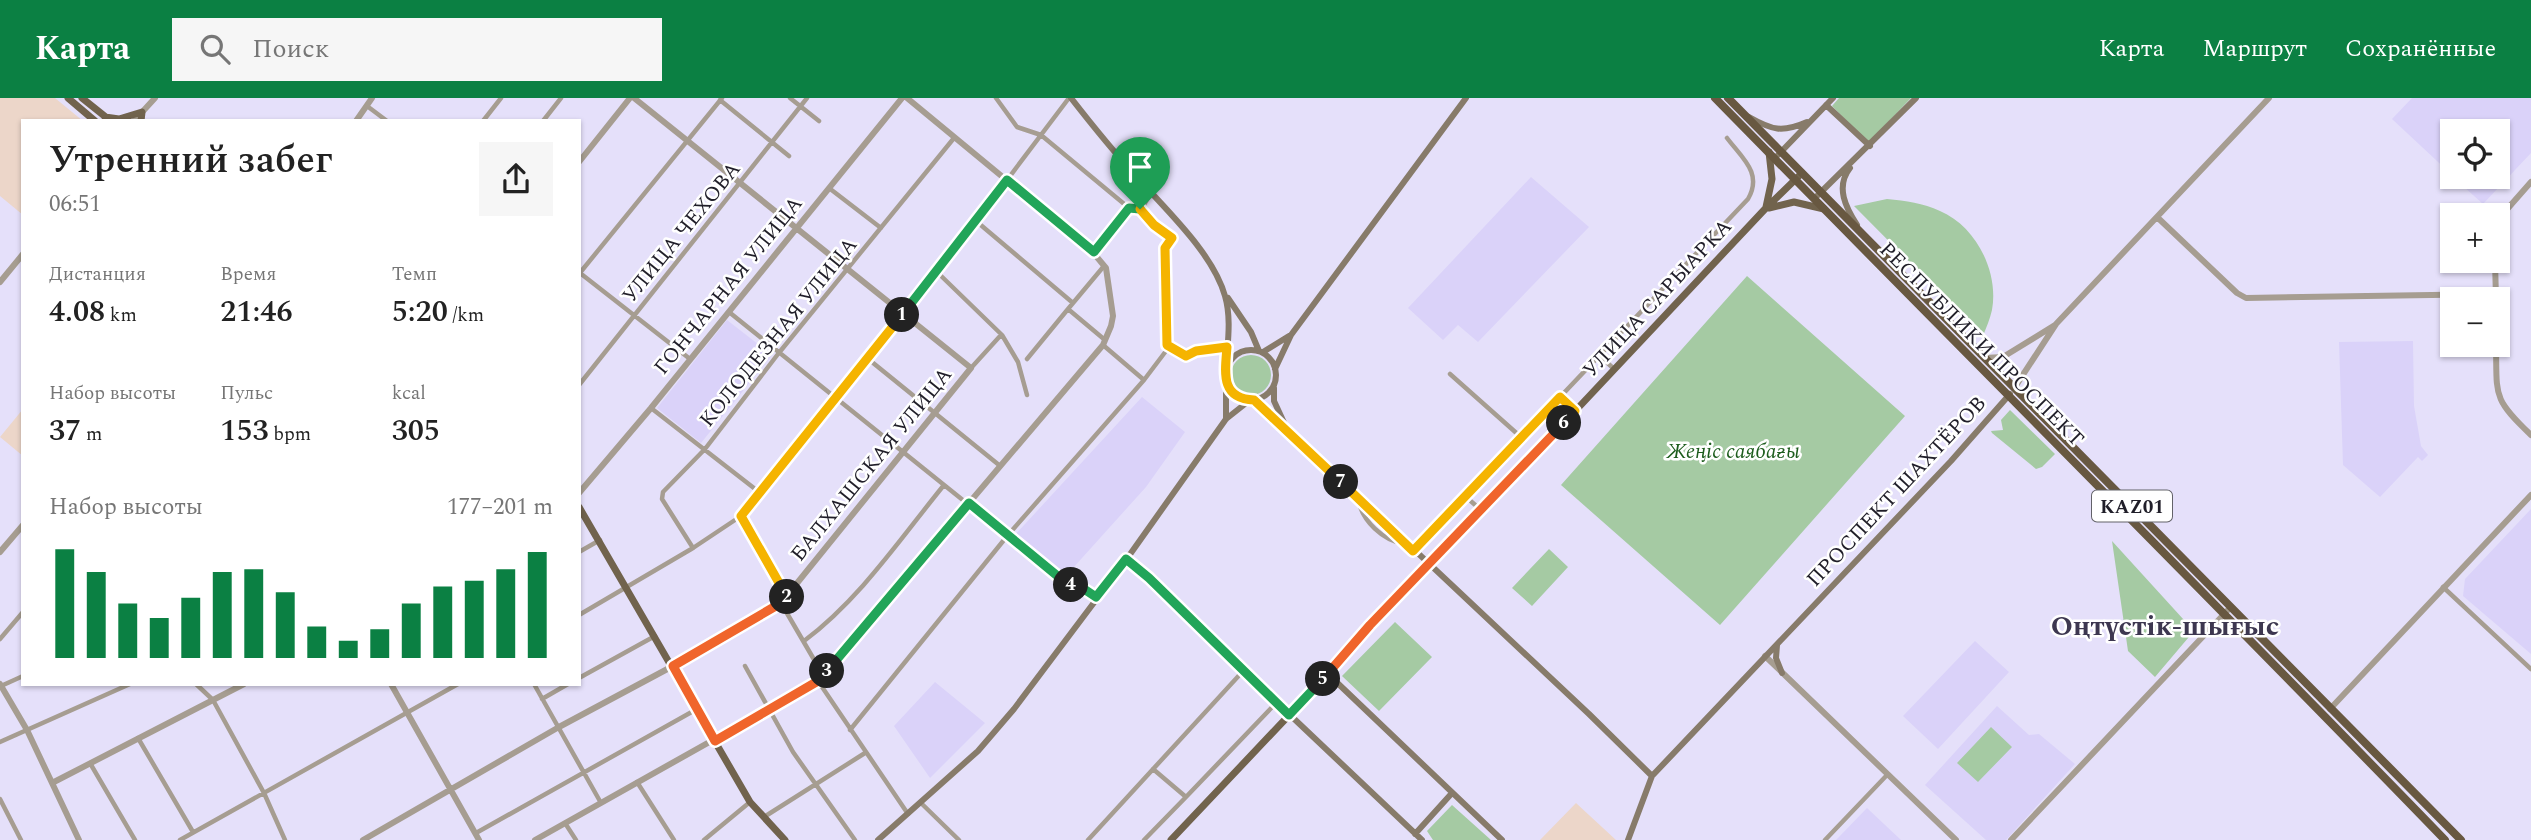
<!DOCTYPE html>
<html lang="ru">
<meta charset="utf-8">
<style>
body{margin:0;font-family:Spectral,serif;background:#f6f6f6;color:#222;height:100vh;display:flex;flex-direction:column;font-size:26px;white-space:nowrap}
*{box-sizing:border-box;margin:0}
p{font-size:23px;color:#767676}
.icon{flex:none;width:38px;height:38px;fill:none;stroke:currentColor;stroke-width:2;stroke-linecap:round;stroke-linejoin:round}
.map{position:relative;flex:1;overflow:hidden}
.panel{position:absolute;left:21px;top:21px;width:560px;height:567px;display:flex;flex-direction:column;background:#fff;border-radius:0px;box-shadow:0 2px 5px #0004}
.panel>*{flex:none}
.controls{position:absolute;left:2440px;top:21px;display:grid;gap:14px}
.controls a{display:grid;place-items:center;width:70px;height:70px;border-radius:0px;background:#fff;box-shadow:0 2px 5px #0004;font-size:35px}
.pin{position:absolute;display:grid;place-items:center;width:60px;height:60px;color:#fff;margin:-72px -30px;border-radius:50% 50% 50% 0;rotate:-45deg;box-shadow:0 0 7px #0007}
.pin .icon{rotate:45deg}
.km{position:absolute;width:35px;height:35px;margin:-18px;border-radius:50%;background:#222;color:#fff;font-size:19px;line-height:35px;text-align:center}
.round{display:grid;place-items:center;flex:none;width:74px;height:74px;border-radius:0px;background:#f6f6f6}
.summary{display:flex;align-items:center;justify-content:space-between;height:119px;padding:0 28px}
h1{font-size:38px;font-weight:600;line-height:52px}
.metrics{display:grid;grid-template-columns:repeat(3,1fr);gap:10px;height:119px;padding:7px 28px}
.metrics div{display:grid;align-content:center}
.metrics b{font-size:30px;font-weight:600}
.metrics small{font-size:19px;font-weight:400}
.metrics p{font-size:19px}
.chart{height:196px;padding:14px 28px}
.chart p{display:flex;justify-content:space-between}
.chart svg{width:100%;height:126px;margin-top:7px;stroke:#0b8043;stroke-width:6}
header{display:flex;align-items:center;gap:42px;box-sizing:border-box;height:98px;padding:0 35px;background:#0b8043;color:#fff}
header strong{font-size:33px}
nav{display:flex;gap:38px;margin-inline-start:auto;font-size:24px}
.search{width:490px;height:63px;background:#f6f6f6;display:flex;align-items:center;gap:18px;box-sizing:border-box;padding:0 24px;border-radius:0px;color:#767676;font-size:26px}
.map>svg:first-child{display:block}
.commercial{fill:#ecd6c9}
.built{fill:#dad2f9}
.green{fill:#a5caa3}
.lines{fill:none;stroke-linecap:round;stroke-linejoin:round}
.minor{stroke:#a69d91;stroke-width:4.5}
.tertiary{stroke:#a69d91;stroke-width:6}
.secondary{stroke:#877b6a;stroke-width:6}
.primary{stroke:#71634d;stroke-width:7}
.trunk{stroke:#685841;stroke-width:8}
.split-1-casing{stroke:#fff;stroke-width:14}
.split-2-casing{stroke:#fff;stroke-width:14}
.split-3-casing{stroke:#fff;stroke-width:14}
.split-4-casing{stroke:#fff;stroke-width:14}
.split-5-casing{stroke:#fff;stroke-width:14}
.split-6-casing{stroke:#fff;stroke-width:14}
.split-7-casing{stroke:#fff;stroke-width:14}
.split-8-casing{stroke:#fff;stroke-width:14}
.split-1{stroke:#22a559;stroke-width:9}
.split-2{stroke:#f5b400;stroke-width:9}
.split-3{stroke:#f0652b;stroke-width:9}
.split-4{stroke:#22a559;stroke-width:9}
.split-5{stroke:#22a559;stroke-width:9}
.split-6{stroke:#f0652b;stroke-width:9}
.split-7{stroke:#f5b400;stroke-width:9}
.split-8{stroke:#f5b400;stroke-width:9}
.labels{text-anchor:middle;stroke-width:5;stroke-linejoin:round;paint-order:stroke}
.shield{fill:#fff;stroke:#636269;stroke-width:2}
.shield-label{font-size:19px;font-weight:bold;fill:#201e29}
.street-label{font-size:21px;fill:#201e29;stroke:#fff}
.park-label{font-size:21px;font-style:italic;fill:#1d5d1d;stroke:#fff}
.district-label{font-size:28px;font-weight:bold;fill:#3d3750;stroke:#fff}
</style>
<header>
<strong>Карта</strong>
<div class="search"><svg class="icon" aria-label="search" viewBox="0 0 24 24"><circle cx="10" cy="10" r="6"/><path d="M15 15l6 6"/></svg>Поиск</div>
<nav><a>Карта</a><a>Маршрут</a><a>Сохранённые</a></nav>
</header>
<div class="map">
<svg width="2531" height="742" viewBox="0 0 2531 742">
<rect width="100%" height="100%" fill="#e5e0fa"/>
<path class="commercial" d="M0,0h55l28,23h-60v94l-23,-19z
M23,311v47l-23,-19z
M1576,705l40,37h-76z"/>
<path class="built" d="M2412,0h119v55l-48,51 -30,-27h44v-46h-45v44l-60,-56z
M1531,79l58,50 -111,115 -20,-17 -15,15 -35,-32z
M727,222l45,35 -71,88 -44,-35z
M2413,243l1,65 7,40 7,9 -6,6 -4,-4 -38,40 -37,-32 -4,-123z
M1142,299l43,35 -39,55 -82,91 -50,-42z
M2531,411v145l-68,-58 2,-17z
M1975,543l34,31 -71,77 -35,-33z
M935,584l50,41 -55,55 -36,-52z
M1997,608l32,29 10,-1 36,30 -69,76h-20l-61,-55z
M1867,710l34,32h-65z"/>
<path class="green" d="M1839,0h72l-43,45 -36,-37z
M1887,101c19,2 36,4 53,12 36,15 59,61 52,99 -2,9 -6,18 -9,26l-129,-130z
M1747,178l158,140 -185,209 -159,-140z
M1231 277a20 20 0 1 1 40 0a20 20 0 1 1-40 0Z
M2010,312l45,44 -13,13 -6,2 -44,-36 -1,-2 12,-1 -2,-10z
M2112,443l82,90 -39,46 -27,-26z
M1549,451l19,18 -36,39 -20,-18z
M1395,524l37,35 -53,54 -37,-35z
M1991,629l21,20 -34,35 -21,-19z
M1452,707l39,35h-58l-6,-9z"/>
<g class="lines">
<path class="minor" d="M790,0l29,23
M996,0l21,29 24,8 88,73 11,1
M720,2l69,56
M367,8l20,15
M483,23l18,-23
M543,23l18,-23
M829,90l52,40
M976,123l97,82
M1094,154l35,-44
M1104,168l-36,43 37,31
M936,173l66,64 16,27 9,33
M580,175l110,86
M579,176l143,-176
M729,214l337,271 10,2 20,12
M1103,247l41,35
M1169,249l17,9 10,-5 31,-4
M1600,258l14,13
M867,260l132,107
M1027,261l41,-50
M971,270l30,-33
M1450,276l72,64
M579,287l228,-287
M1560,299l15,14
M651,310l108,84
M1466,399l15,13
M1358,401c4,22 25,42 47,45
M741,418l46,81
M693,450l-31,-49 1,-7 42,-43 73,-95 176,-216
M1414,453l334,-352c15,-26 -6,-41 -21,-61
M579,454l21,-12
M2443,489l88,82
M781,505l42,72
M579,517l114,-67 48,-32 235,-295 93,-123
M0,541l23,-27
M804,543c56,-42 96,-102 140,-156
M745,568l48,86 62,88
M579,580l76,-42
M818,583l90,133
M196,586l17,16 51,93 21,47
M534,586l67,119
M1,588l22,-10
M542,601l26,-15
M850,632l158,-195 136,-155 25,-33 -4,-63v-35l7,-11 -18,-13 -14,-14 11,-18
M138,640l55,94
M0,644l130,-58
M90,665l45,77
M1153,671l33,28 91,-95
M637,684l37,58
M0,701l21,41
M921,705l38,37
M764,719l101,-64
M565,725l11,17
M476,735l221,-124
M180,742l278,-156
M704,742l46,-38
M1088,742l156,-170
M1144,742l42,-43
M1825,742l62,-65"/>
<path class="tertiary" d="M134,23l21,-23
M356,23l16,-23
M579,64l51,-64
M2157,119l80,76 9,5 250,-4
M2497,127l5,-10 29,-33
M2495,163l1,38
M0,184l23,-28
M2496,247c1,51 -4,53 35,90
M1985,260l18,-1 52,-32
M2015,289l41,-63 213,-226
M579,395l72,-85 251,-310
M0,454l23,-27
M1126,462l23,18 140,136
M1765,558l191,184
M0,586l27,46 52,110
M391,586l88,156
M2330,611l201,-214
M52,685l192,-99
M363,742l196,-113 114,-61 108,-63 190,-235 -337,-270
M535,742l283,-159 285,-336 8,-19 2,-10 -7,-48 -15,-18 -184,-152
M2011,742l216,-229"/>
<path class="secondary" d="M1071,0c21,27 42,53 65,78 30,34 77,77 89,120 7,24 2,50 1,75
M1826,7l44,41
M1749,19c23,13 33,16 58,5
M1778,57l55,-57
M1850,70c-15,19 -4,40 7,57
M1818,97l98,-97
M1228,200l23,34 8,19
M1226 277a25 25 0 1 1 50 0a25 25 0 1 1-50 0Z
M1263,254l26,-16
M1275,271l16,-34 175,-237
M1226,286v35
M1274,290v13l12,26
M1254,301l335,315 63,62
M1777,547l-1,13 6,15
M1328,576l174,166
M1289,616l133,126
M1415,736l37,-41
M878,742l100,-89 36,-42 112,-149 100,-141 24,-19
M1628,742l24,-64 299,-315 59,-67"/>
<path class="primary" d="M68,0l27,23
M82,0l25,20
M105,19l14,2 23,-7 -1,9
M1766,109l6,-28 -3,-27
M1769,110l25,-6 30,7
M579,409l171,295 35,38
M1171,742l157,-166 42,-49 146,-151 249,-265 37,-36"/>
<path class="trunk" d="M1715,0c243,248 489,493 730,742
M1728,0l733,742"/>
</g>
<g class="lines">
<g class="split-1-casing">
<path id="split-1" d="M902,217l105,-135 87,72 35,-44 11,1"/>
</g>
<g class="split-2-casing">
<path id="split-2" d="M787,499l-46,-81 161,-201"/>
</g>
<g class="split-3-casing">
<path id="split-3" d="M787,499l-6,6 -108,63 42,75 103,-60 9,-10"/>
</g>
<g class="split-4-casing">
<path id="split-4" d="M827,573l142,-168 97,80 5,2"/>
</g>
<g class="split-5-casing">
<path id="split-5" d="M1071,487l10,2 15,10 30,-38 23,19 140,137 34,-36"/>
</g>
<g class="split-6-casing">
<path id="split-6" d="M1323,581l47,-54 194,-202"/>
</g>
<g class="split-7-casing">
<path id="split-7" d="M1341,384l72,69 147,-154 15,14 -11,12"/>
</g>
<g class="split-8-casing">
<path id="split-8" d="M1140,111l14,16 18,13 -7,10 2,97 19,11 10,-5 31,-4c-2,25 -7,52 27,53l87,82"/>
</g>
<use href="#split-1" class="split-1"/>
<use href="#split-2" class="split-2"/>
<use href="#split-3" class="split-3"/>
<use href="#split-4" class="split-4"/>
<use href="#split-5" class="split-5"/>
<use href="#split-6" class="split-6"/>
<use href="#split-7" class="split-7"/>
<use href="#split-8" class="split-8"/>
</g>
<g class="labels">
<rect class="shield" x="2092" y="392.5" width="80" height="31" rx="5"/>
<g class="shield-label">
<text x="2132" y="415">KАZ01</text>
</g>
<g class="street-label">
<text transform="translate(681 134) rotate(-51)" y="7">УЛИЦА ЧЕХОВА</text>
<text transform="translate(728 187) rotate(-51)" y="7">ГОНЧАРНАЯ УЛИЦА</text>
<text transform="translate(1657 200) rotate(-47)" y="7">УЛИЦА САРЫАРКА</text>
<text transform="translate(778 234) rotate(-51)" y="7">КОЛОДЕЗНАЯ УЛИЦА</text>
<text transform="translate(1982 246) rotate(45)" y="7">РЕСПУБЛИКИ ПРОСПЕКТ</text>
<text transform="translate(871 366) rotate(-51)" y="7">БАЛХАШСКАЯ УЛИЦА</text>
<text transform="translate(1896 393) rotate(-47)" y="7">ПРОСПЕКТ ШАХТЁРОВ</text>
</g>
<g class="park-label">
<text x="1733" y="360">Жеңіс саябағы</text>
</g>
<g class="district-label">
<text x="2165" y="537">Оңтүстік-шығыс</text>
</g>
</g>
</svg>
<div class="controls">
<a><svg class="icon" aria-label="locate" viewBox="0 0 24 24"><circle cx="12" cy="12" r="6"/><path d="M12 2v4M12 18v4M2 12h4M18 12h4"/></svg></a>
<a>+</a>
<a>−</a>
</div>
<div class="pin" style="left:1140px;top:111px;background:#1e9e55"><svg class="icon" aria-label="arrive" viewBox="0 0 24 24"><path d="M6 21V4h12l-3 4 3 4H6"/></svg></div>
<b class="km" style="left:902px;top:217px">1</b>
<b class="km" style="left:787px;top:499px">2</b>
<b class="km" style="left:827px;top:573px">3</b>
<b class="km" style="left:1071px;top:487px">4</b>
<b class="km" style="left:1323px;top:581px">5</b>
<b class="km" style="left:1564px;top:325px">6</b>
<b class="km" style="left:1341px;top:384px">7</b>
<section class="panel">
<div class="summary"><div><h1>Утренний забег</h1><p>06:51</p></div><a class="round"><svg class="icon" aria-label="share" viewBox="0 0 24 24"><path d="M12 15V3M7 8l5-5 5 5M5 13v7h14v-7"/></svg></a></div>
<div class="metrics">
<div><p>Дистанция</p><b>4.08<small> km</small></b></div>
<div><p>Время</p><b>21:46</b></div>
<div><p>Темп</p><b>5:20<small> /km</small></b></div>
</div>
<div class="metrics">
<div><p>Набор высоты</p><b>37<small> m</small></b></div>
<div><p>Пульс</p><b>153<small> bpm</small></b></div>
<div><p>kcal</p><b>305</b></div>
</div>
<div class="chart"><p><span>Набор высоты</span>177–201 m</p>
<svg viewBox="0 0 160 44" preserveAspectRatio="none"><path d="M5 44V6M15 44V14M25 44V25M35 44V30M45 44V23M55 44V14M65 44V13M75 44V21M85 44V33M95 44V38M105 44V34M115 44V25M125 44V19M135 44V17M145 44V13M155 44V7"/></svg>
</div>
</section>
</div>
